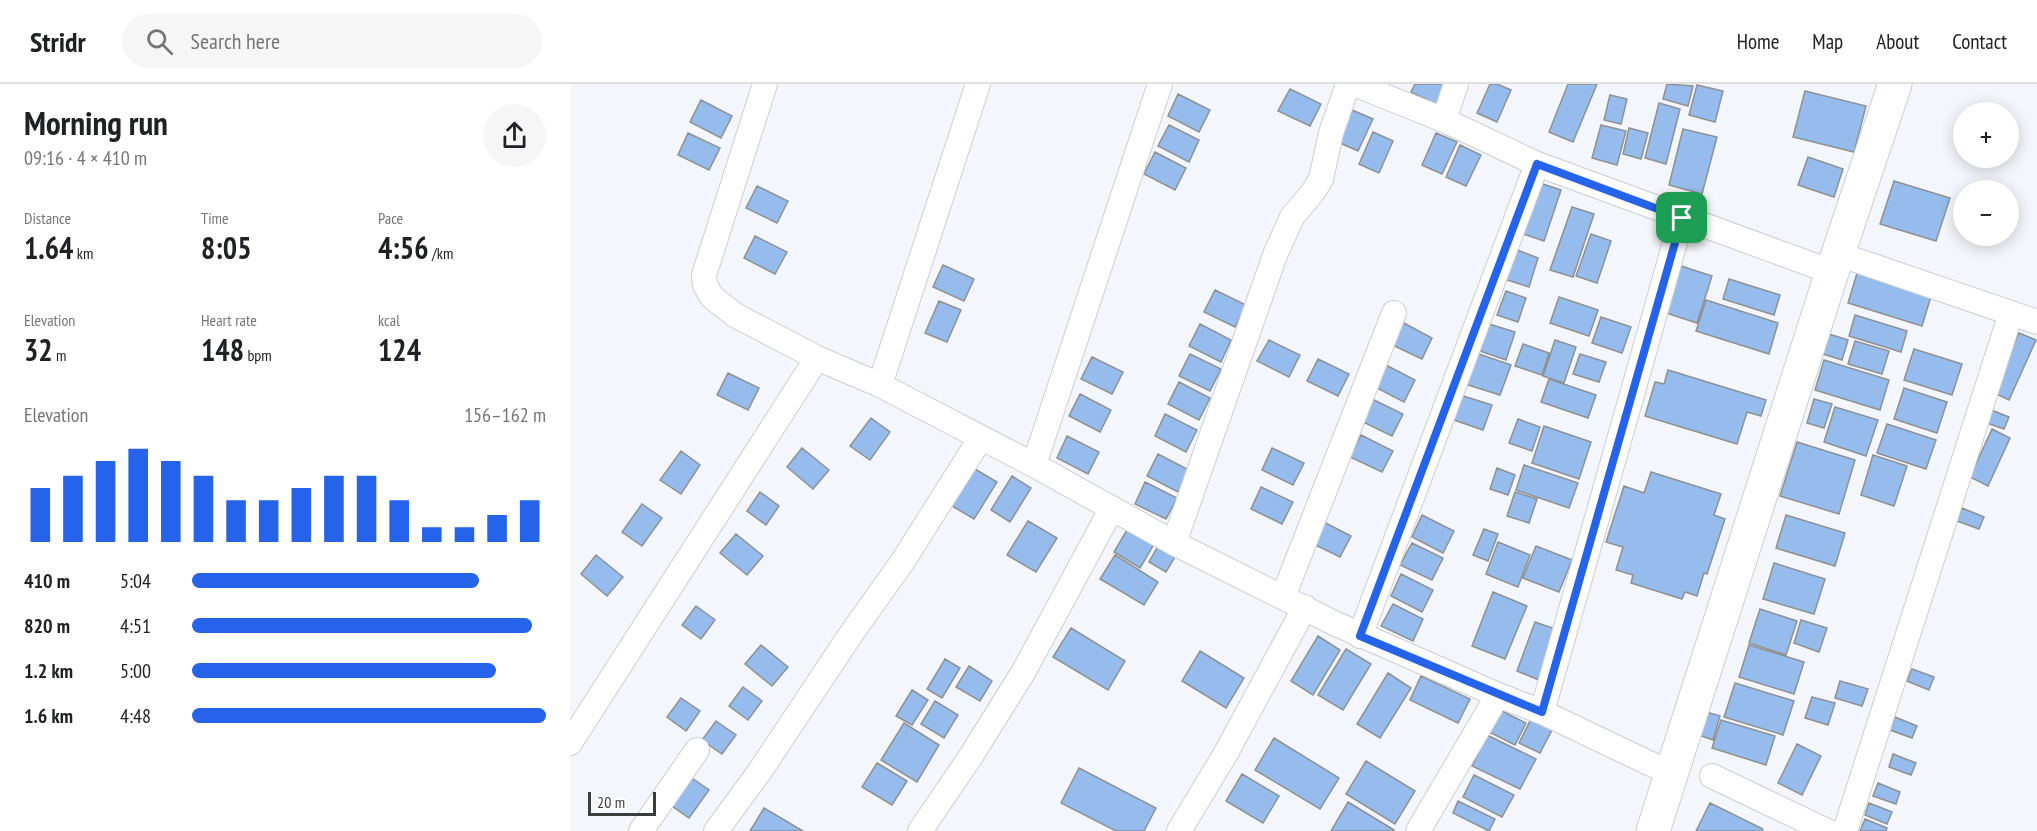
<!DOCTYPE html>
<meta charset="utf-8">
<style>
body{margin:0;font-family:"PT Sans Narrow",sans-serif;background:#f6f6f6;color:#202124;height:100vh;display:flex;flex-direction:column;font-size:22px;white-space:nowrap}
*{box-sizing:border-box;margin:0}
p{font-size:20px;color:#757577}
.icon{flex:none;width:33px;height:33px;fill:none;stroke:currentColor;stroke-width:2;stroke-linecap:round;stroke-linejoin:round}
.map{position:relative;flex:1;overflow:hidden}
.sheet{display:flex;flex-direction:column;background:#fff;width:570px}
.sheet>*{flex:none}
.buttons{position:absolute;left:1383px;top:18px;display:grid;gap:12px}
.buttons a{display:grid;place-items:center;width:66px;height:66px;border-radius:50%;background:#fff;box-shadow:0 3px 15px #0003;font-size:30px}
.scale{position:absolute;left:18px;bottom:15px;width:68px;box-sizing:border-box;padding-left:6px;border:3px solid #3c3d3f;border-top:0;font-size:16px;line-height:21px;white-space:nowrap;color:#3c3d3f;-webkit-text-stroke:4px #fff;paint-order:stroke}
.pin{position:absolute;display:grid;place-items:center;width:51px;height:51px;color:#fff;margin:-26px;border-radius:12px;box-shadow:0 3px 9px #0006}
.round{display:grid;place-items:center;flex:none;width:63px;height:63px;border-radius:32px;background:#f6f6f6}
.summary{display:flex;align-items:center;justify-content:space-between;height:102px;padding:0 24px}
h1{font-size:33px;font-weight:800;line-height:45px}
.figures{display:grid;grid-template-columns:repeat(3,1fr);gap:9px;height:102px;padding:6px 24px}
.figures div{display:grid;align-content:center}
.figures b{font-size:30px;font-weight:800}
.figures small{font-size:16px;font-weight:400}
.figures p{font-size:16px}
.chart{height:168px;padding:12px 24px}
.chart p{display:flex;justify-content:space-between}
.chart svg{width:100%;height:108px;margin-top:6px;stroke:#2563eb;stroke-width:6}
ul{padding:0 24px;list-style:none;font-size:20px}
li{display:grid;grid-template-columns:96px 72px 1fr;align-items:center;height:45px}
li i{height:15px;border-radius:8px;background:#2563eb}
header{display:flex;align-items:center;gap:36px;box-sizing:border-box;height:84px;padding:0 30px;background:#fff;border-bottom:2px solid #e0e0e0}
header strong{font-size:28px}
nav{display:flex;gap:33px;margin-inline-start:auto;font-size:21px}
.search{width:420px;height:54px;background:#f6f6f6;display:flex;align-items:center;gap:15px;box-sizing:border-box;padding:0 21px;border-radius:33px;color:#757577;font-size:22px}
main{display:flex;flex:1;min-height:0}
.map>svg:first-child{display:block}
.building{fill:#95bcec;stroke:#8e9194;stroke-width:1.5}
.lines{fill:none;stroke-linecap:round;stroke-linejoin:round}
.street-casing{stroke:#cbced2;stroke-width:26}
.secondary-casing{stroke:#cbced2;stroke-width:35}
.street{stroke:#fff;stroke-width:24}
.secondary{stroke:#fff;stroke-width:33}
.route-casing{stroke:#fff;stroke-width:12}
.route{stroke:#2563eb;stroke-width:8}
</style>
<header>
<strong>Stridr</strong>
<div class="search"><svg class="icon" aria-label="search" viewBox="0 0 24 24"><circle cx="10" cy="10" r="6"/><path d="M15 15l6 6"/></svg>Search here</div>
<nav><a>Home</a><a>Map</a><a>About</a><a>Contact</a></nav>
</header>
<main>
<section class="sheet">
<div class="summary"><div><h1>Morning run</h1><p>09:16 · 4 × 410 m</p></div><a class="round"><svg class="icon" aria-label="share" viewBox="0 0 24 24"><path d="M12 15V3M7 8l5-5 5 5M5 13v7h14v-7"/></svg></a></div>
<div class="figures">
<div><p>Distance</p><b>1.64<small> km</small></b></div>
<div><p>Time</p><b>8:05</b></div>
<div><p>Pace</p><b>4:56<small> /km</small></b></div>
</div>
<div class="figures">
<div><p>Elevation</p><b>32<small> m</small></b></div>
<div><p>Heart rate</p><b>148<small> bpm</small></b></div>
<div><p>kcal</p><b>124</b></div>
</div>
<div class="chart"><p><span>Elevation</span>156–162 m</p>
<svg viewBox="0 0 160 44" preserveAspectRatio="none"><path d="M5 44V22M15 44V17M25 44V11M35 44V6M45 44V11M55 44V17M65 44V27M75 44V27M85 44V22M95 44V17M105 44V17M115 44V27M125 44V38M135 44V38M145 44V33M155 44V27"/></svg>
</div>
<ul>
<li><b>410 m</b>5:04<i style="width:81%"></i></li>
<li><b>820 m</b>4:51<i style="width:96%"></i></li>
<li><b>1.2 km</b>5:00<i style="width:86%"></i></li>
<li><b>1.6 km</b>4:48<i style="width:100%"></i></li>
</ul>
</section>
<div class="map">
<svg width="1467" height="747" viewBox="0 0 1467 747">
<rect width="100%" height="100%" fill="#f3f6fa"/>
<path class="building" d="M845,0h37l-10,23 -31,-15z
M920,0h7l14,6 -14,32 -20,-9z
M998,0h29l-24,58 -24,-10z
M1097,0l26,2 -5,20 -25,-7z
M1127,1l26,6 -8,31 -26,-7z
M720,5l31,15 -11,22 -32,-15z
M1235,7l61,15 -12,46 -61,-15z
M608,10l32,16 -11,22 -31,-16z
M1040,11l17,4 -6,25 -17,-4z
M131,16l31,16 -11,22 -31,-16z
M1089,19l21,6 -14,55 -21,-6z
M782,26l21,9 -15,32 -20,-9z
M599,41l30,15 -10,22 -31,-16z
M1031,41l25,6 -9,34 -25,-7z
M1059,44l19,5 -7,26 -18,-5z
M1113,45l34,8 -15,57 -33,-9z
M803,48l20,9 -14,32 -20,-9z
M118,49l32,15 -11,22 -31,-15z
M866,49l21,9 -15,32 -20,-9z
M890,61l21,10 -15,31 -20,-9z
M585,68l31,16 -11,22 -31,-16z
M1238,73l35,12 -9,28 -36,-12z
M1324,97l56,17 -14,43 -56,-17z
M967,98l24,8 -17,51 -24,-8z
M187,102l31,15 -11,22 -31,-15z
M1002,123l22,7 -21,63 -23,-7z
M1021,150l20,7 -14,42 -21,-7z
M185,152l32,16 -12,22 -31,-16z
M945,165l23,9 -9,29 -25,-8z
M373,181l31,14 -10,22 -31,-14z
M1108,181l34,11 -15,47 -34,-11z
M1288,186l74,23 -10,33 -74,-23z
M1159,195l51,16 -6,20 -51,-16z
M645,206l31,15 -11,22 -31,-15z
M936,207l20,7 -8,24 -21,-7z
M989,213l39,13 -9,26 -39,-13z
M1136,216l72,23 -9,31 -73,-23z
M369,217l22,9 -14,32 -22,-9z
M1285,231l52,16 -6,21 -52,-16z
M1031,233l30,10 -9,26 -30,-10z
M832,238l30,16 -10,21 -32,-15z
M630,240l31,16 -10,22 -32,-16z
M919,240l26,8 -9,28 -26,-9z
M1449,249l17,7 -27,60 -17,-8z
M1259,250l19,6 -6,20 -19,-6z
M699,256l31,15 -11,22 -32,-16z
M985,256l21,7 -12,36 -21,-7z
M1285,257l34,10 -7,23 -34,-10z
M953,260l26,9 -7,22 -27,-9z
M1344,265l48,15 -10,31 -48,-15z
M906,269l35,12 -11,30 -35,-11z
M620,270l31,15 -11,22 -31,-15z
M1010,270l26,8 -7,20 -26,-8z
M522,273l31,15 -11,22 -31,-15z
M748,275l31,15 -11,22 -31,-15z
M1254,276l65,20 -9,30 -65,-20z
M814,280l31,16 -11,22 -31,-16z
M1098,286l98,30 -5,16 -14,-4 -10,32 -92,-28 10,-34 9,2z
M158,289l31,15 -11,22 -31,-15z
M979,295l47,16 -8,23 -47,-16z
M609,298l31,16 -11,22 -31,-16z
M1334,304l43,14 -10,31 -43,-14z
M510,310l31,16 -11,22 -31,-16z
M890,311l32,10 -9,25 -32,-11z
M802,315l31,15 -11,22 -31,-15z
M1244,315l18,5 -8,24 -17,-5z
M1265,323l43,13 -12,36 -42,-14z
M1416,324l23,9 -5,12 -23,-8z
M595,330l32,16 -11,22 -31,-16z
M301,334l19,14 -20,28 -20,-14z
M948,335l22,8 -8,24 -23,-8z
M1317,340l49,16 -10,29 -49,-16z
M974,342l47,16 -12,37 -47,-16z
M1422,345l18,9 -22,48 -18,-9z
M791,351l32,16 -11,21 -32,-15z
M497,352l32,16 -11,22 -31,-16z
M1227,358l58,18 -16,54 -59,-18z
M232,364l27,22 -16,19 -26,-22z
M702,364l32,15 -11,22 -31,-15z
M111,367l19,14 -19,29 -21,-14z
M588,370l31,16 -11,22 -31,-16z
M1303,371l34,11 -13,40 -33,-11z
M954,381l54,18 -9,25 -53,-18z
M927,384l18,7 -7,20 -18,-6z
M405,385l22,13 -23,37 -22,-13z
M1081,388l70,22 -7,21 11,4 -18,55 -3,-1 -7,23 -12,-4 -3,7 -51,-16 2,-8 -17,-5 7,-23 -17,-5 18,-56 20,7z
M442,392l19,12 -21,34 -19,-12z
M575,398l32,16 -11,21 -31,-15z
M691,403l32,15 -11,22 -31,-15z
M190,408l19,14 -13,19 -19,-14z
M945,408l22,7 -8,24 -22,-7z
M72,420l20,14 -20,28 -20,-14z
M1392,424l22,9 -5,12 -22,-8z
M852,431l32,16 -11,22 -31,-16z
M1216,431l59,18 -10,33 -59,-18z
M750,436l31,16 -11,21 -31,-15z
M458,437l29,17 -21,34 -29,-17z
M561,439l26,16 -17,29 -26,-16z
M914,445l14,5 -10,27 -15,-6z
M166,450l27,22 -16,19 -27,-22z
M592,455l17,11 -13,22 -17,-10z
M928,458l32,13 -12,32 -32,-13z
M842,459l31,15 -11,22 -32,-15z
M966,462l36,14 -13,32 -36,-14z
M26,471l27,22 -16,19 -26,-22z
M545,471l43,27 -14,23 -44,-26z
M1204,479l51,16 -11,35 -51,-15z
M831,490l32,16 -11,22 -31,-16z
M923,508l34,14 -22,53 -33,-13z
M823,520l30,15 -10,22 -32,-15z
M126,522l19,14 -14,19 -19,-14z
M1190,525l37,12 -11,34 -37,-12z
M1231,536l26,8 -8,24 -25,-9z
M965,538l23,8 -19,50 -22,-9z
M501,544l54,33 -17,29 -55,-33z
M748,552l22,14 -27,45 -22,-14z
M191,561l27,22 -16,19 -27,-22z
M1179,561l55,17 -10,32 -55,-17z
M776,565l25,15 -28,46 -25,-15z
M630,567l44,27 -18,30 -44,-27z
M375,575l15,9 -18,30 -15,-9z
M399,582l23,15 -12,20 -24,-14z
M1342,585l22,8 -5,13 -22,-9z
M818,589l23,15 -31,50 -23,-14z
M851,592l49,23 -12,24 -48,-23z
M1270,597l28,8 -6,17 -27,-8z
M1165,599l59,18 -11,34 -59,-18z
M173,603l19,14 -14,19 -19,-14z
M342,606l16,10 -16,25 -16,-9z
M1242,613l23,6 -7,22 -23,-7z
M111,614l19,13 -14,20 -19,-14z
M365,617l23,14 -14,23 -23,-14z
M930,626l26,13 -11,22 -26,-13z
M1133,627l17,5 -7,24 -17,-6z
M962,633l21,11 -13,25 -21,-10z
M1325,633l22,9 -5,12 -22,-8z
M1151,636l54,16 -9,29 -54,-17z
M146,637l20,14 -14,19 -20,-14z
M334,639l35,22 -22,37 -36,-22z
M917,651l49,24 -16,30 -48,-23z
M704,654l65,40 -19,31 -65,-39z
M1227,660l24,12 -19,39 -24,-12z
M1323,670l23,9 -5,12 -22,-8z
M796,677l49,30 -20,33 -49,-30z
M307,679l30,18 -15,24 -30,-18z
M509,684l77,40 -12,23h-28l-55,-28z
M672,690l37,22 -16,27 -37,-22z
M904,691l40,20 -12,22 -39,-20z
M119,692l20,14 -20,28 -20,-14z
M1308,699l22,9 -4,12 -23,-8z
M888,717l37,18 -6,12 -36,-18z
M778,718l46,28 -1,1h-62z
M1140,719l53,26 -1,2h-66z
M1299,719l23,9 -5,12 -22,-9z
M194,724l39,23h-53z
M1295,735l22,9 -1,3h-26z"/>
<g class="lines">
<g class="street-casing">
<path id="street" d="M195,0l-61,191 1,10 7,12 23,18 82,43 63,27 98,-301
M784,0l90,36 93,44 295,108
M874,36l12,-36
M1268,170l199,68
M310,301l154,80 140,78 160,80 164,72 44,17 130,62
M464,381l126,-381
M604,459l101,-288 17,-38 21,-25 8,-13 10,-46 17,-49
M713,513l111,-284
M790,552l177,-472
M972,628l140,-494
M0,659l247,-385
M1142,692l115,55
M71,747l56,-81
M146,747l44,-60 89,-134 54,-76 77,-122
M350,747l51,-75 53,-85 88,-163
M609,747l47,-78 79,-146
M848,747l80,-136
M1275,747l166,-518"/>
</g>
<g class="secondary-casing">
<path id="secondary" d="M1083,747l179,-559 63,-188"/>
</g>
<use href="#street" class="street"/>
<use href="#secondary" class="secondary"/>
</g>
<g class="lines">
<g class="route-casing">
<path id="route" d="M967,80l145,54 -140,494 -182,-76z"/>
</g>
<use href="#route" class="route"/>
</g>
</svg>
<div class="buttons">
<a>+</a>
<a>−</a>
</div>
<div class="scale">20 m</div>
<div class="pin" style="left:1112px;top:134px;background:#1e9e55"><svg class="icon" aria-label="arrive" viewBox="0 0 24 24"><path d="M6 21V4h12l-3 4 3 4H6"/></svg></div>
</div>
</main>
